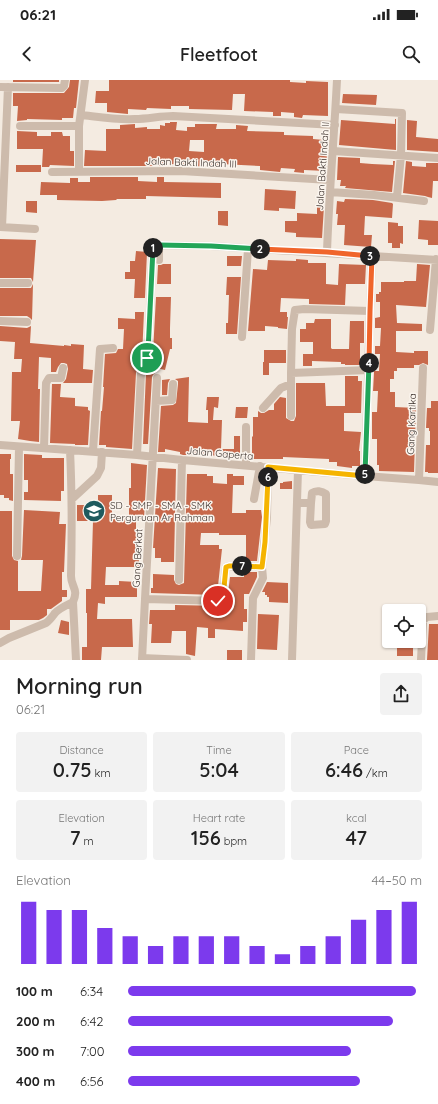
<!DOCTYPE html>
<meta charset="utf-8">
<style>
body{margin:0;font-family:Quicksand,sans-serif;background:#f2f2f2;color:#222;height:100vh;display:flex;flex-direction:column;font-size:15px;white-space:nowrap}
*{box-sizing:border-box;margin:0}
p{font-size:13px;color:#767676}
.icon{flex:none;width:22px;height:22px;fill:none;stroke:currentColor;stroke-width:2;stroke-linecap:round;stroke-linejoin:round}
.map{position:relative;height:580px;overflow:hidden}
.drawer{display:flex;flex-direction:column;background:#fff;flex:1}
.drawer>*{flex:none}
.fabs{position:absolute;left:382px;top:524px;display:grid;gap:8px}
.fabs a{display:grid;place-items:center;width:44px;height:44px;border-radius:4px;background:#fff;box-shadow:0 1px 3px #0004;font-size:20px}
.pin{position:absolute;display:grid;place-items:center;width:34px;height:34px;color:#fff;margin:-17px;border:2px solid #fff;border-radius:50%;box-shadow:0 1px 4px #0007}
.km{position:absolute;width:20px;height:20px;margin:-10px;border-radius:50%;background:#222;color:#fff;font-size:11px;line-height:20px;text-align:center}
.round{display:grid;place-items:center;flex:none;width:42px;height:42px;border-radius:4px;background:#f2f2f2}
.summary{display:flex;align-items:center;justify-content:space-between;height:68px;padding:0 16px}
h1{font-size:22px;font-weight:600;line-height:30px}
.metrics{display:grid;grid-template-columns:repeat(3,1fr);gap:6px;height:68px;padding:4px 16px}
.metrics div{display:grid;align-content:center;border-radius:4px;background:#f2f2f2;text-align:center}
.metrics b{font-size:20px;font-weight:600}
.metrics small{font-size:11px;font-weight:400}
.metrics p{font-size:11px}
.chart{height:112px;padding:8px 16px}
.chart p{display:flex;justify-content:space-between}
.chart svg{width:100%;height:72px;margin-top:4px;stroke:#7c3aed;stroke-width:6}
ul{padding:0 16px;list-style:none;font-size:13px}
li{display:grid;grid-template-columns:64px 48px 1fr;align-items:center;height:30px}
li i{height:10px;border-radius:5px;background:#7c3aed}
.status{display:flex;justify-content:space-between;align-items:center;height:28px;padding:0 20px;background:#fff;direction:ltr}
.status svg{height:11px;fill:currentColor}
header{display:flex;justify-content:space-between;align-items:center;height:52px;padding:0 16px;background:#fff;font-size:18px;font-weight:600}
.map>svg:first-child{display:block}
.building{fill:#c8694b;fill-rule:evenodd}
.lines{fill:none;stroke-linecap:round;stroke-linejoin:round}
.minor{stroke:#cdbbac;stroke-width:8}
.split-1-casing{stroke:#fff;stroke-width:8}
.split-2-casing{stroke:#fff;stroke-width:8}
.split-3-casing{stroke:#fff;stroke-width:8}
.split-4-casing{stroke:#fff;stroke-width:8}
.split-5-casing{stroke:#fff;stroke-width:8}
.split-6-casing{stroke:#fff;stroke-width:8}
.split-7-casing{stroke:#fff;stroke-width:8}
.split-8-casing{stroke:#fff;stroke-width:8}
.split-1{stroke:#22a559;stroke-width:5}
.split-2{stroke:#22a559;stroke-width:5}
.split-3{stroke:#f0652b;stroke-width:5}
.split-4{stroke:#f0652b;stroke-width:5}
.split-5{stroke:#22a559;stroke-width:5}
.split-6{stroke:#f5b400;stroke-width:5}
.split-7{stroke:#f5b400;stroke-width:5}
.split-8{stroke:#f5b400;stroke-width:5}
.labels{text-anchor:middle;stroke-width:3;stroke-linejoin:round;paint-order:stroke}
.street-label{font-size:10px;fill:#3b302b;stroke:#fbf5ee}
.poi-label{font-size:10px;fill:#3b302b;stroke:#fbf5ee;text-anchor:start}
</style>
<div class="status"><b>06:21</b><svg viewBox="0 0 49 12"><path d="M0 12V9h3v3zM5 12V6h3v6zM10 12V3h3v9zM15 12V0h3v12zM26 1h20v11H26zM47 4h2v5h-2z"/></svg></div>
<header><svg class="icon" aria-label="back" viewBox="0 0 24 24"><path d="M15 5l-7 7 7 7"/></svg>Fleetfoot<svg class="icon" aria-label="search" viewBox="0 0 24 24"><circle cx="10" cy="10" r="6"/><path d="M15 15l6 6"/></svg></header>
<div class="map">
<svg width="438" height="580" viewBox="0 0 438 580">
<rect width="100%" height="100%" fill="#f4ebe1"/>
<path class="building" d="M13,0h46v2h-46z
M70,0h9l-3,28h-2l-1,10h-11v2l-35,-1v1l-10,1 1,-15h-5v-13h51l5,-6z
M109,0h181v2l16,1v-2l22,1v34l-25,-1 -1,3 -8,-1v-4l-13,-1v4h-8v-4l-29,-1 1,-17h-12l-1,16 -43,-1v-3h-18v3l-24,-1 -1,2 -18,-1v5l-21,-2v-9h-12l1,-12h13z
M343,14l34,1 -1,10 -34,-2z
M395,39h1v31l-57,-5 2,-25 54,4z
M407,40l10,1 -1,16 22,2v13l-31,-2z
M170,42h7l-1,8 11,1v-4h8v-3h22l-1,5h20v-4l12,1 -1,5 37,1v3l29,1v3l11,1 -1,13h4l-1,18 -22,-1v3l-10,-1 1,-3 -14,-1 -1,4 -20,-2v-4l-39,-2v4l-50,-4h-6v2h-81l1,-16 21,1v-22h14v-4l15,-1v4l12,-1v2h13v-4l5,1v-3h5zM190,60h14v12l-15,-1z
M17,51l20,1v4h14v-4h11l1,4h7v15h4v15l-24,-1 -1,2h-7l1,-18h-26z
M338,77l22,1v5l12,1 21,1v-4h2l-3,31 -47,-4 1,-2h-6l1,-6h-4z
M406,81l6,1v4l14,1v-4h12v18h-5l-1,17 -4,-1 -3,-1 -22,-3z
M16,85h25v7h-25z
M90,97h48v4l19,1v-5h7v5l57,1v15l-75,-2v3h-29l-1,1 -14,1 -45,-1v-5h-17l1,-13 29,1v-5h8v4h12z
M265,109l31,2 -1,18 -16,-1v3l-15,-1z
M345,119l28,1 19,3 1,1 -1,14 -27,-2 -1,19h8l-1,12 -27,-2 1,-20h-8l1,-11h-2l1,-13 7,1z
M26,121h11v12l-11,-1z
M317,126h7l-2,32 -26,-1v-4l-11,-1v-11h12v-8l20,1z
M218,131h10v15l-10,-1z
M419,140l19,1v24h-10v-5l-10,-1z
M388,142l10,1v3h5v18l-3,-1v5h-8v-5h-4z
M0,159l36,1 -3,42 -2,-4h-31z
M136,171l11,1 -2,46h-11l1,-19h-10v-7h5v-11h5z
M227,176h15l-1,10h-14z
M296,179l12,1v3h18v21l12,1 1,-21 27,1 -1,19h-19l-1,21 -36,-1v-5l-28,-1 -1,14h7v5h1l-1,12 -9,-1v-1l-13,-1v5h-17l5,-62 14,1 1,-10 28,1z
M163,184h8v20h-14l1,-19h3z
M417,184l13,1 -4,42 -30,-2 1,18 25,1v7h-26v21l18,1v-2h14v14l-5,-2 -4,2h-5v3h-17v3h-3v8h-4v13h5v15l21,1 -2,64 -35,-1v-6h-2v-26h-5v-27h5l1,-21h-5l1,-18v-2h5l1,-17h-5v-8h5l1,-18h-6v-10l5,-1v-15h-4v-8h3v-2h2v-10h23v-1h12z
M227,197h14l-4,57h-11v-11h2l1,-28h-3z
M33,204l-1,36 -2,-2 -3,-2h-27v-28h31z
M156,217h15l-1,31v10h2v11h-2l-5,21 -9,-2 -1,5 -2,2 -1,2 -4,67h-5l3,-71 -2,-4 -3,-1 -4,2 -1,3 -4,76 -26,-2v-2h-7l2,-34h1l2,-24h-1l2,-33 11,-1 2,-4h5l1,-20h-6v-11l17,1v-7h9l-2,45 2,5 5,1 3,-4 1,-7z
M315,239h16v29l1,1h17l1,-28h14v22h-4v22h-15v-1h-4v-2l-29,-1v5h-9v-12h10v-12h-13v-13h6v-6h8z
M0,246l27,2 4,-2 -1,17 34,3v-1l7,1v-2l13,1 -1,24 10,1 -1,13h-29l3,-4 2,-10 -1,-5 -3,-1h-3l-3,4 -2,5h-5v-14l-12,-1 -1,32h2l-1,53 -9,-1 -12,-2 2,-18h-9l1,-49h9l1,-13h-8l1,-17 -15,-1z
M264,270h22v13h-17v12h-6v-13h1z
M345,296h13v5h4l-1,32h-17v18l17,1 -2,19h1v15h-8v2l-15,-2v-4h-8v-3l-46,-2v2h-31v-23l1,1v-20h5v-6l3,2h3l5,-3h5v-6l6,-7 6,1v20l5,3h3l2,-5v-33h29l1,23h19z
M189,297l-1,45 20,1v-13h-2l1,-13h12l-1,11 -4,-1 -1,13h9l-1,29h13v-13h6v20l-19,-1 -17,1v-1h-21l-3,-1v-2l-15,-3v3h-7l3,-46 12,-1 3,-2 2,-19v-3l-3,-2z
M170,299l-2,4 -1,12h-5v-15z
M52,304h9l-1,13 15,1v8l13,1v3l2,1 -2,34h-13v-1l-25,-1z
M431,321h7v72h-10v-1h-3l1,-27h4v-14h-1v-3h-3l1,-20h4z
M236,327h12l-1,11h-12z
M0,374h11v5h-1v15h3v27l-4,-1v-2h-5v-3h-4z
M24,374l18,1v3h22v33h-3v10l-37,-1v-8h4v-12h-4z
M131,383l16,2 -3,54h-8v14h2l-1,25h2v4h2v8h-5v-3h-30l-1,18h14v-4l18,1v15h-32v7l-7,-1 -1,16h35l1,28h-31l-1,13h-19v-13h5v-34h-1v-24h5l2,-68h-16v-16h21v-10h14v23l17,1v-31h2z
M158,388l18,1 -2,93h-13v-4h-6v-10h-2z
M187,394h20v2h6v7l14,1v-10h6v2h11v9h-11l-1,28h14v-3h15l1,7 -5,44h-11v-26h-27v-2h-18l-1,12h19v4h3l-5,46 -66,-2v-5h2v-14l21,1v5l2,4 3,1 5,-2z
M292,401v8h-12v-6h3v-1z
M24,430l36,2 -1,12h7l-2,48h-2v18h5v7h-5v4l-11,8h-4v6l-4,3 -4,2h-29v10h-10v-119h12v45l2,4 4,1v30h23l2,-31h-22l1,-4z
M245,492h12v5l-8,17h-5v15h3v13h-4v9l-28,-2v9h-7v-10l-11,-1 -2,29 -9,-2v-23h-14l-1,12h-20l1,-19h-3l1,-14h25v-5l49,1 3,-4 3,-25h14v-3h1z
M267,502l21,1v20l-19,-1v-5h-2v-2h-2v-3h-3z
M258,534l21,1 -2,35 -20,-1z
M61,540l8,2v13l-11,-2z
M429,544h9v36h-11z
M395,561h18v15h-16v-8h-2z
M227,570h15v10h-15z"/>
<g class="lines">
<path class="minor" d="M0,7l62,1 2,-2 1,-6
M336,29l66,4 -1,42 -4,42
M81,35c18,2 36,5 54,4 13,0 25,-3 38,-3l162,9
M20,46h59
M333,71l105,7
M52,92l129,-1 149,9
M79,92v-46l6,-46
M330,112l44,3 50,6
M0,147l35,2
M2,147l6,-140
M327,172c2,-57 7,-114 10,-172
M159,180v-15
M0,203h28
M0,241l27,1
M430,250l6,-71
M242,257l6,-88
M147,278l1,-6 5,-107 58,1 227,14
M369,290l-78,3 1,-44 3,-19 9,-1 66,2
M156,321l16,-1 1,-16
M263,328l18,-20 10,-4
M291,336v-43
M246,347v38
M0,365l137,10 45,5 183,16 54,4 19,2
M44,368l2,-65 3,-5h12l2,-10
M70,370c2,42 2,84 1,126 0,11 8,13 2,26l3,58
M93,371l7,-102 13,-1
M137,375l4,-82
M365,396l5,-165 2,-55
M419,400l4,-112
M72,419l25,-23 4,-8 1,-16
M254,419l6,-33
M297,423h14l-1,19 1,3 14,-1 1,-3v-27c-4,-3 -10,-4 -14,-1l-1,10
M17,476l2,-109
M179,500l3,-120
M145,519l77,2 4,-34 3,-1 33,1
M0,563l9,-5 37,-15c4,-3 6,-6 9,-10 5,-5 12,-8 18,-11
M142,578l45,2
M142,580l3,-61 12,-221
M251,580l2,-62 10,-20 -1,-11 5,-50 1,-50
M292,580l6,-190
M421,580l2,-40 4,-3 11,-1"/>
</g>
<g class="lines">
<g class="split-1-casing">
<path id="split-1" d="M147,278l1,-6 5,-104"/>
</g>
<g class="split-2-casing">
<path id="split-2" d="M153,168l1,-3h5l52,1 49,3"/>
</g>
<g class="split-3-casing">
<path id="split-3" d="M260,169l67,3 43,4"/>
</g>
<g class="split-4-casing">
<path id="split-4" d="M369,283l1,-52 2,-55h-2"/>
</g>
<g class="split-5-casing">
<path id="split-5" d="M365,394l4,-111"/>
</g>
<g class="split-6-casing">
<path id="split-6" d="M268,397v-10l97,9v-2"/>
</g>
<g class="split-7-casing">
<path id="split-7" d="M242,486l20,1 3,-25 3,-65"/>
</g>
<g class="split-8-casing">
<path id="split-8" d="M218,521h4l1,-3 3,-31 3,-1h13"/>
</g>
<use href="#split-1" class="split-1"/>
<use href="#split-2" class="split-2"/>
<use href="#split-3" class="split-3"/>
<use href="#split-4" class="split-4"/>
<use href="#split-5" class="split-5"/>
<use href="#split-6" class="split-6"/>
<use href="#split-7" class="split-7"/>
<use href="#split-8" class="split-8"/>
</g>
<defs>
<g id="school-disc" transform="scale(1.15)"><circle r="9.5" fill="#1f5a5e" stroke="#fbf5ee"/><path d="M0-5L7-2L0 1L-7-2ZM-4 1L0 2.5L4 1V4Q0 6-4 4Z" fill="#fff"/></g>
</defs>
<g fill-rule="evenodd">
<use href="#school-disc" x="94" y="431"/>
</g>
<g class="labels">
<g class="street-label">
<text transform="translate(191 82) rotate(2)" y="4">Jalan Bakti Indah III</text>
<text transform="translate(322 86) rotate(-86)" y="4">Jalan Bakti Indah II</text>
<text transform="translate(411 344) rotate(-88)" y="4">Gang Kartika</text>
<text transform="translate(220 373) rotate(5)" y="4">Jalan Gaperta</text>
<text transform="translate(137 478) rotate(-87)" y="4">Gang Berkat</text>
</g>
<g class="poi-label">
<text x="110" y="429">SD - SMP - SMA - SMK<tspan x="110" dy="12">Perguruan Ar Rahman</tspan></text>
</g>
</g>
</svg>
<div class="fabs">
<a><svg class="icon" aria-label="locate" viewBox="0 0 24 24"><circle cx="12" cy="12" r="6"/><path d="M12 2v4M12 18v4M2 12h4M18 12h4"/></svg></a>
</div>
<div class="pin" style="left:147px;top:278px;background:#1e9e55"><svg class="icon" aria-label="arrive" viewBox="0 0 24 24"><path d="M6 21V4h12l-3 4 3 4H6"/></svg></div>
<div class="pin" style="left:218px;top:521px;background:#d93025"><svg class="icon" aria-label="check" viewBox="0 0 24 24"><path d="M5 12l5 5 9-10"/></svg></div>
<b class="km" style="left:153px;top:168px">1</b>
<b class="km" style="left:260px;top:169px">2</b>
<b class="km" style="left:370px;top:176px">3</b>
<b class="km" style="left:369px;top:283px">4</b>
<b class="km" style="left:365px;top:394px">5</b>
<b class="km" style="left:268px;top:397px">6</b>
<b class="km" style="left:242px;top:486px">7</b>
</div>
<section class="drawer">
<div class="summary"><div><h1>Morning run</h1><p>06:21</p></div><a class="round"><svg class="icon" aria-label="share" viewBox="0 0 24 24"><path d="M12 15V3M7 8l5-5 5 5M5 13v7h14v-7"/></svg></a></div>
<div class="metrics">
<div><p>Distance</p><b>0.75<small> km</small></b></div>
<div><p>Time</p><b>5:04</b></div>
<div><p>Pace</p><b>6:46<small> /km</small></b></div>
</div>
<div class="metrics">
<div><p>Elevation</p><b>7<small> m</small></b></div>
<div><p>Heart rate</p><b>156<small> bpm</small></b></div>
<div><p>kcal</p><b>47</b></div>
</div>
<div class="chart"><p><span>Elevation</span>44–50 m</p>
<svg viewBox="0 0 160 44" preserveAspectRatio="none"><path d="M5 44V6M15 44V11M25 44V11M35 44V22M45 44V27M55 44V33M65 44V27M75 44V27M85 44V27M95 44V33M105 44V38M115 44V33M125 44V27M135 44V17M145 44V11M155 44V6"/></svg>
</div>
<ul>
<li><b>100 m</b>6:34<i style="width:98%"></i></li>
<li><b>200 m</b>6:42<i style="width:90%"></i></li>
<li><b>300 m</b>7:00<i style="width:76%"></i></li>
<li><b>400 m</b>6:56<i style="width:79%"></i></li>
</ul>
</section>
